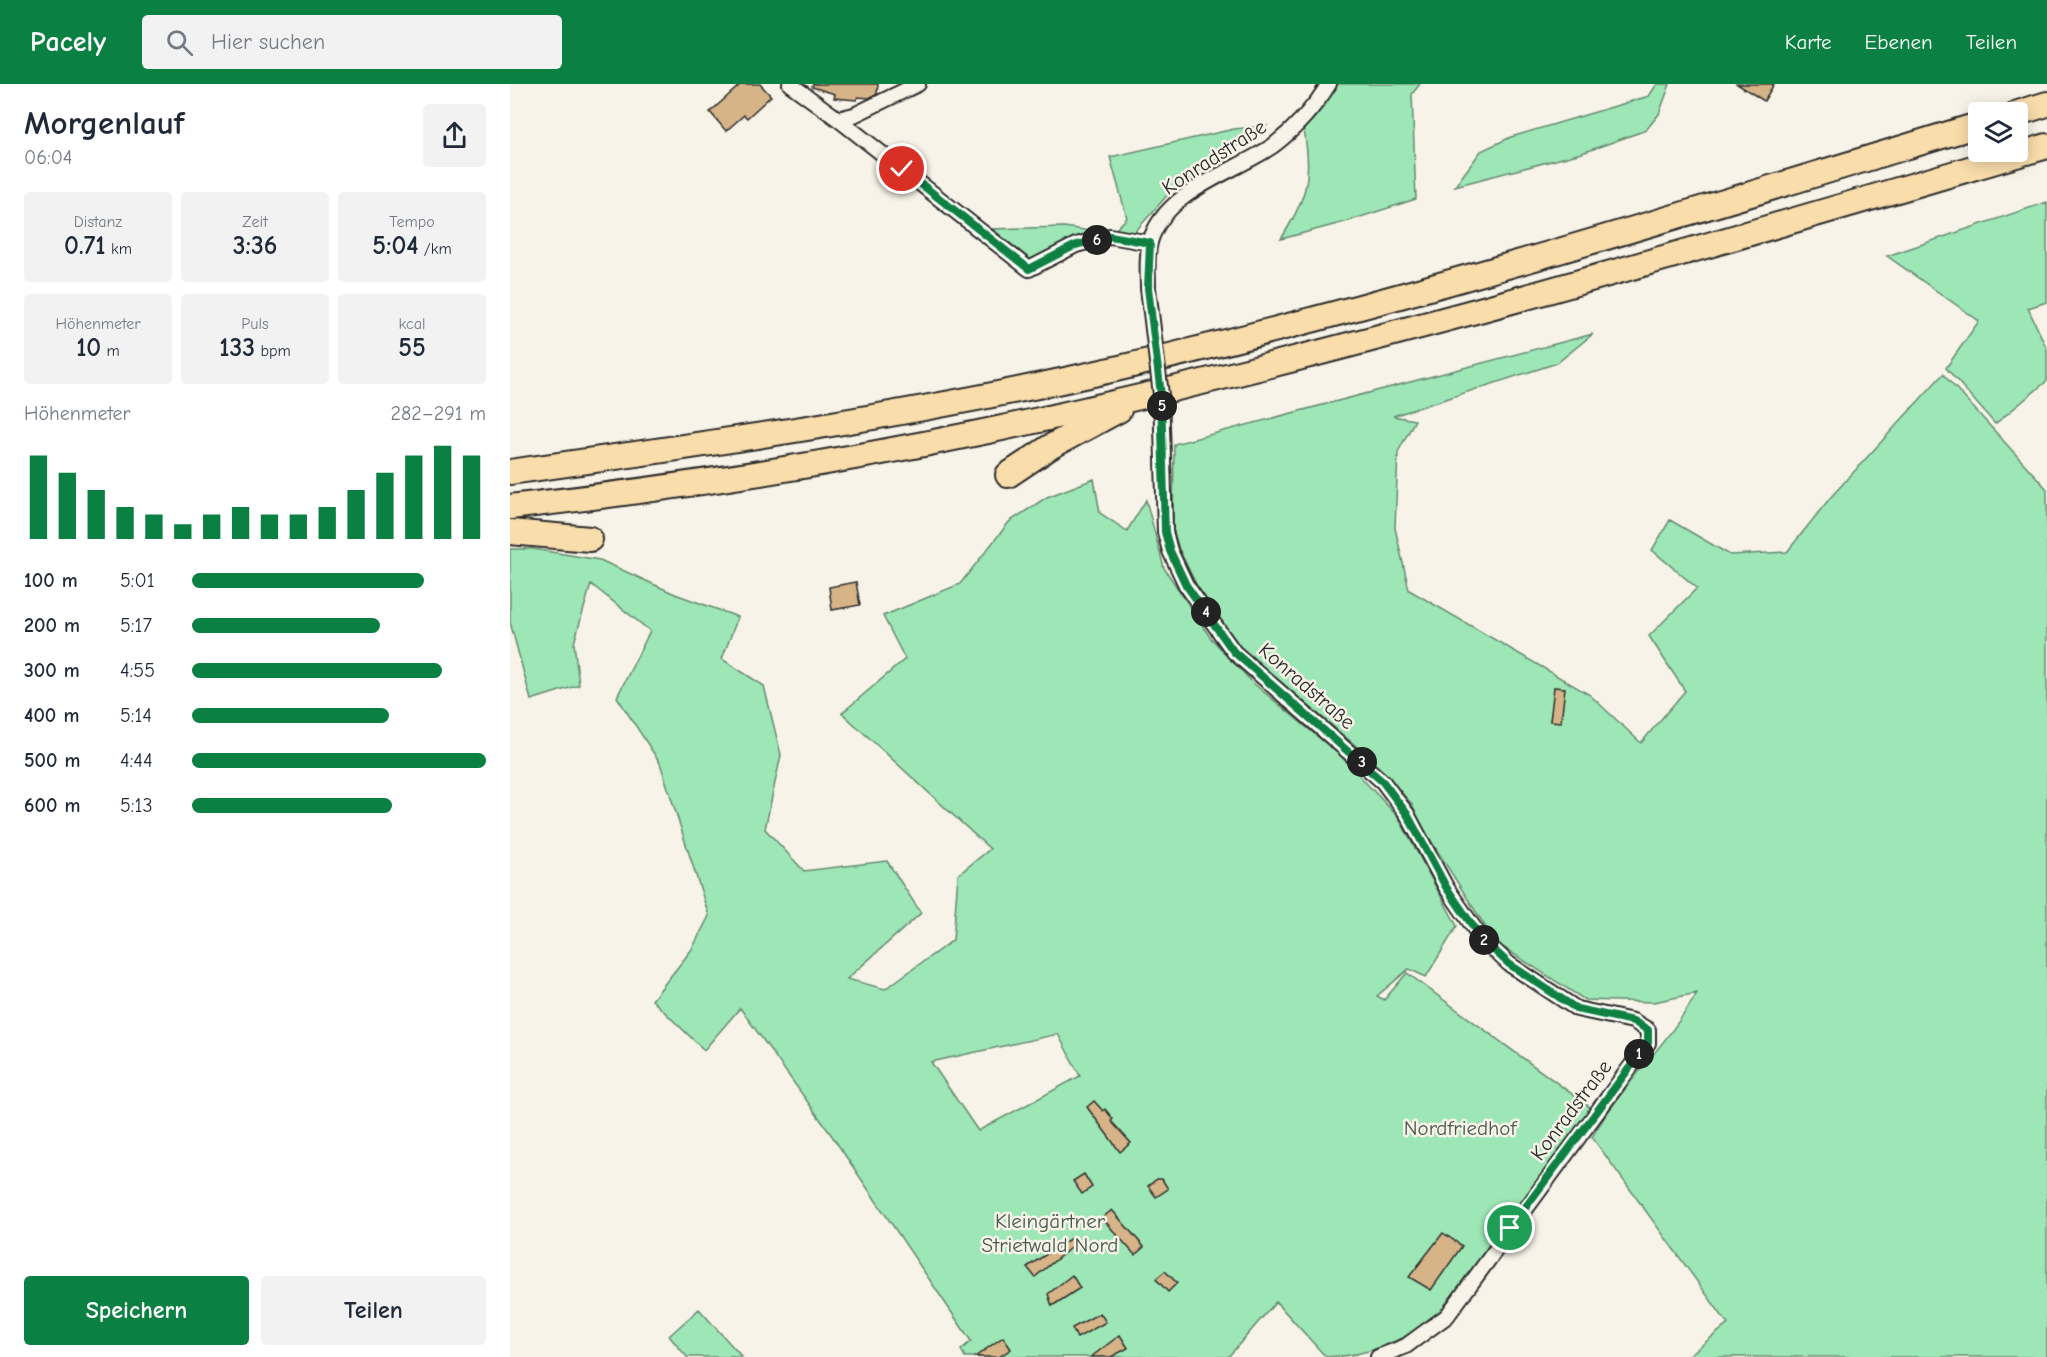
<!DOCTYPE html>
<html lang="de">
<meta charset="utf-8">
<style>
body{margin:0;font-family:"Comic Neue",sans-serif;background:#f2f2f3;color:#1f2937;height:100vh;display:flex;flex-direction:column;font-size:22px;white-space:nowrap}
*{box-sizing:border-box;margin:0}
p{font-size:20px;color:#747a83}
.icon{flex:none;width:33px;height:33px;fill:none;stroke:currentColor;stroke-width:2;stroke-linecap:round;stroke-linejoin:round}
.map{position:relative;flex:1;overflow:hidden}
.side{display:flex;flex-direction:column;background:#fff;width:510px}
.side>*{flex:none}
.tools{position:absolute;left:1458px;top:18px;display:grid;gap:12px}
.tools a{display:grid;place-items:center;width:60px;height:60px;border-radius:6px;background:#fff;box-shadow:0 3px 15px #0003;font-size:30px}
.pin{position:absolute;display:grid;place-items:center;width:51px;height:51px;color:#fff;margin:-26px;border:3px solid #fff;border-radius:50%;box-shadow:0 2px 6px #0007}
.km{position:absolute;width:30px;height:30px;margin:-15px;border-radius:50%;background:#222;color:#fff;font-size:16px;line-height:30px;text-align:center}
.round{display:grid;place-items:center;flex:none;width:63px;height:63px;border-radius:6px;background:#f2f2f3}
.summary{display:flex;align-items:center;justify-content:space-between;height:102px;padding:0 24px}
h1{font-size:33px;font-weight:600;line-height:45px}
.stats{display:grid;grid-template-columns:repeat(3,1fr);gap:9px;height:102px;padding:6px 24px}
.stats div{display:grid;align-content:center;border-radius:6px;background:#f2f2f3;text-align:center}
.stats b{font-size:26px;font-weight:600}
.stats small{font-size:16px;font-weight:400}
.stats p{font-size:16px}
.chart{height:168px;padding:12px 24px}
.chart p{display:flex;justify-content:space-between}
.chart svg{width:100%;height:108px;margin-top:6px;stroke:#0b8043;stroke-width:6}
.primary-button{display:flex;gap:12px;margin-top:auto;padding:12px 24px}
.primary-button a{flex:1;height:69px;border-radius:6px;background:#0b8043;color:#fff;font-size:24px;font-weight:600;line-height:69px;text-align:center}
.primary-button a+a{background:#f2f2f3;color:#1f2937}
ul{padding:0 24px;list-style:none;font-size:20px}
li{display:grid;grid-template-columns:96px 72px 1fr;align-items:center;height:45px}
li i{height:15px;border-radius:8px;background:#0b8043}
header{display:flex;align-items:center;gap:36px;box-sizing:border-box;height:84px;padding:0 30px;background:#0b8043;color:#fff}
header strong{font-size:28px}
nav{display:flex;gap:33px;margin-inline-start:auto;font-size:21px}
.search{width:420px;height:54px;background:#f2f2f3;display:flex;align-items:center;gap:15px;box-sizing:border-box;padding:0 21px;border-radius:6px;color:#747a83;font-size:22px}
main{display:flex;flex:1;min-height:0}
.map>svg:first-child{display:block}
.green{fill:#9de7b6;stroke:#648970;stroke-width:1.5;fill-rule:evenodd}
.building{fill:#d6b488;stroke:#2b2b2b;stroke-width:1.5}
.lines{fill:none;stroke-linecap:round;stroke-linejoin:round}
.street-casing{stroke:#2b2b2b;stroke-width:18}
.highway-casing{stroke:#2b2b2b;stroke-width:28}
.street{stroke:#f7f3e8;stroke-width:14}
.highway{stroke:#f9ddab;stroke-width:24}
.street-bridge-casing{stroke:#2b2b2b;stroke-width:18;stroke-linecap:butt}
.street-bridge{stroke:#f7f3e8;stroke-width:14}
.route-casing{stroke:#fff;stroke-width:12}
.route{stroke:#0b8043;stroke-width:8}
.labels{text-anchor:middle;stroke-width:5;stroke-linejoin:round;paint-order:stroke}
.street-label{font-size:21px;fill:#2b2b2b;stroke:#f7f3e8}
.park-label{font-size:21px;fill:#485a4e;stroke:#f7f3e8}
</style>
<header>
<strong>Pacely</strong>
<div class="search"><svg class="icon" aria-label="search" viewBox="0 0 24 24"><circle cx="10" cy="10" r="6"/><path d="M15 15l6 6"/></svg>Hier suchen</div>
<nav><a>Karte</a><a>Ebenen</a><a>Teilen</a></nav>
</header>
<main>
<section class="side">
<div class="summary"><div><h1>Morgenlauf</h1><p>06:04</p></div><a class="round"><svg class="icon" aria-label="share" viewBox="0 0 24 24"><path d="M12 15V3M7 8l5-5 5 5M5 13v7h14v-7"/></svg></a></div>
<div class="stats">
<div><p>Distanz</p><b>0.71<small> km</small></b></div>
<div><p>Zeit</p><b>3:36</b></div>
<div><p>Tempo</p><b>5:04<small> /km</small></b></div>
</div>
<div class="stats">
<div><p>Höhenmeter</p><b>10<small> m</small></b></div>
<div><p>Puls</p><b>133<small> bpm</small></b></div>
<div><p>kcal</p><b>55</b></div>
</div>
<div class="chart"><p><span>Höhenmeter</span>282–291 m</p>
<svg viewBox="0 0 160 44" preserveAspectRatio="none"><path d="M5 44V10M15 44V17M25 44V24M35 44V31M45 44V34M55 44V38M65 44V34M75 44V31M85 44V34M95 44V34M105 44V31M115 44V24M125 44V17M135 44V10M145 44V6M155 44V10"/></svg>
</div>
<ul>
<li><b>100 m</b>5:01<i style="width:79%"></i></li>
<li><b>200 m</b>5:17<i style="width:64%"></i></li>
<li><b>300 m</b>4:55<i style="width:85%"></i></li>
<li><b>400 m</b>5:14<i style="width:67%"></i></li>
<li><b>500 m</b>4:44<i style="width:100%"></i></li>
<li><b>600 m</b>5:13<i style="width:68%"></i></li>
</ul>
<div class="primary-button"><a>Speichern</a><a>Teilen</a></div>
</section>
<div class="map">
<svg width="1537" height="1273" viewBox="0 0 1537 1273">
<rect width="100%" height="100%" fill="#f7f3e8"/>
<filter id="ink" filterUnits="userSpaceOnUse"><feTurbulence type="fractalNoise" baseFrequency=".0167" numOctaves="2"/><feDisplacementMap in="SourceGraphic" scale="12" xChannelSelector="R" yChannelSelector="G"/><feConvolveMatrix kernelMatrix="1 2 1 2 8 2 1 2 1" color-interpolation-filters="sRGB"/></filter>
<g filter="url(#ink)">
<path class="green" d="M827,0h83l-8,10 4,105 -71,23 -64,17c27,-43 32,-63 22,-114z
M1147,0h13l-11,30 -13,16 -64,23 -127,33 26,-35 30,-14 138,-41z
M756,42l-96,66 -36,41 -20,-2 13,-13 -17,-61 124,-28z
M1537,118v100l-19,6 19,41v32l-52,43 -49,-56 33,-47 -92,-65z
M554,143l34,5 -55,24 -14,3 -36,-30z
M1083,250l-36,29 -164,53 22,4 -17,32 -3,76 14,62 181,105 51,48 44,-52 -36,-55 48,-48 -45,-38 18,-30 60,35 57,-3 43,-54 113,-124 104,115v868h-360l41,-33 -136,-187c30,-52 76,-93 105,-144l-43,9 -69,-2 -90,-58 -74,-117 -9,-21 -57,-59 -116,-98 -41,-59 -19,-39 -6,-20 1,-85z
M584,395l6,34 27,18 19,-31 18,68 46,69 43,46 88,73 57,61 59,109 -31,51 -17,-8 -32,27 7,4 23,-27 184,135 -152,206c-29,26 -74,43 -113,43l-50,-55 -48,55h-263l-4,-7 10,-9 -141,-208 -90,-125 -36,42 -52,-50 40,-51 17,-33 -49,-153 -43,-66 33,-66 -59,-47 -17,59 5,42 -48,15 -21,-78v-73h23l67,11 75,34 63,23 -16,42 42,27 17,69 -16,74 39,42 83,-10 34,52 -74,66 38,10 68,-49 5,-65 32,-26 -148,-136 63,-54 -22,-43 77,-32 49,-62 38,-25zM548,950l22,42 -102,55 -47,-69z
M189,1225l43,48h-55l-18,-21z"/>
<path class="building" d="M231,0h19l11,12 -24,22 -3,-3 -18,16 -16,-19z
M303,0h65l-1,10 -8,4 -11,-1 -1,3 -23,-2 1,-4 -23,-7z
M1227,0h37l-10,17z
M346,498l4,23 -28,5 -3,-23z
M1044,603l11,1 -4,34 -11,-1z
M584,1017l9,10 2,-2 8,10 -2,2 20,22 -11,9 -33,-45z
M574,1090l8,13 -10,7 -9,-13z
M647,1095h5l6,10 -12,8 -8,-11z
M602,1126l32,37 -9,8 -33,-37z
M933,1149l19,13 -31,44 -22,-13z
M561,1154l4,6 -40,33 -8,-10z
M655,1187l12,12 -9,9 -12,-13z
M562,1191l8,13 -28,18 -4,-12z
M590,1229l6,9 -29,16 -5,-10z
M610,1251l8,13 -17,9h-20z
M493,1253l8,12 -12,8h-24z"/>
<g class="lines">
<g class="street-casing">
<path id="street" d="M280,0l48,35 191,150 47,-24 34,-9 40,7
M328,35l16,-4 64,-31
M638,204c0,-15 -2,-31 2,-46 15,-52 84,-69 124,-97 22,-17 40,-37 55,-61
M653,375l2,73 5,19 16,34 48,67 149,130 24,32 39,73 35,51 28,26 68,45 56,12 15,9v13l-201,273 -41,30 -28,11"/>
</g>
<g class="highway-casing">
<path id="highway" d="M1508,29l29,-9
M0,388c206,-29 411,-58 614,-105 288,-68 571,-156 854,-242
M498,391l42,-28 69,-37
M0,423c160,-18 321,-43 478,-76 358,-76 709,-182 1059,-285
M0,448l80,7"/>
</g>
<use href="#street" class="street"/>
<use href="#highway" class="highway"/>
<g class="street-bridge-casing">
<path id="street-bridge" d="M638,204l13,107 2,64"/>
</g>
<use href="#street-bridge" class="street-bridge"/>
</g>
</g>
<g class="lines" filter="url(#ink)">
<g class="route-casing">
<path id="route" d="M392,85l127,100 47,-24 34,-9 40,7 -2,45 13,107 4,137 5,19 16,34 48,67 149,130 24,32 39,73 35,51 28,26 68,45 56,12 15,9v13l-138,185"/>
</g>
<use href="#route" class="route"/>
</g>
<g class="labels">
<g class="street-label">
<text transform="translate(704 73) rotate(-33)" y="7">Konradstraße</text>
<text transform="translate(797 602) rotate(41)" y="7">Konradstraße</text>
<text transform="translate(1061 1026) rotate(-53)" y="7">Konradstraße</text>
</g>
<g class="park-label">
<text x="950" y="1051">Nordfriedhof</text>
<text x="540" y="1144">Kleingärtner<tspan x="540" dy="24">Strietwald Nord</tspan></text>
</g>
</g>
</svg>
<div class="tools">
<a><svg class="icon" aria-label="layers" viewBox="0 0 24 24"><path d="M12 4l9 5-9 5-9-5zM3 14l9 5 9-5"/></svg></a>
</div>
<div class="pin" style="left:1000px;top:1144px;background:#1e9e55"><svg class="icon" aria-label="arrive" viewBox="0 0 24 24"><path d="M6 21V4h12l-3 4 3 4H6"/></svg></div>
<div class="pin" style="left:392px;top:85px;background:#d93025"><svg class="icon" aria-label="check" viewBox="0 0 24 24"><path d="M5 12l5 5 9-10"/></svg></div>
<b class="km" style="left:1129px;top:970px">1</b>
<b class="km" style="left:974px;top:856px">2</b>
<b class="km" style="left:852px;top:678px">3</b>
<b class="km" style="left:696px;top:528px">4</b>
<b class="km" style="left:652px;top:322px">5</b>
<b class="km" style="left:587px;top:156px">6</b>
</div>
</main>
